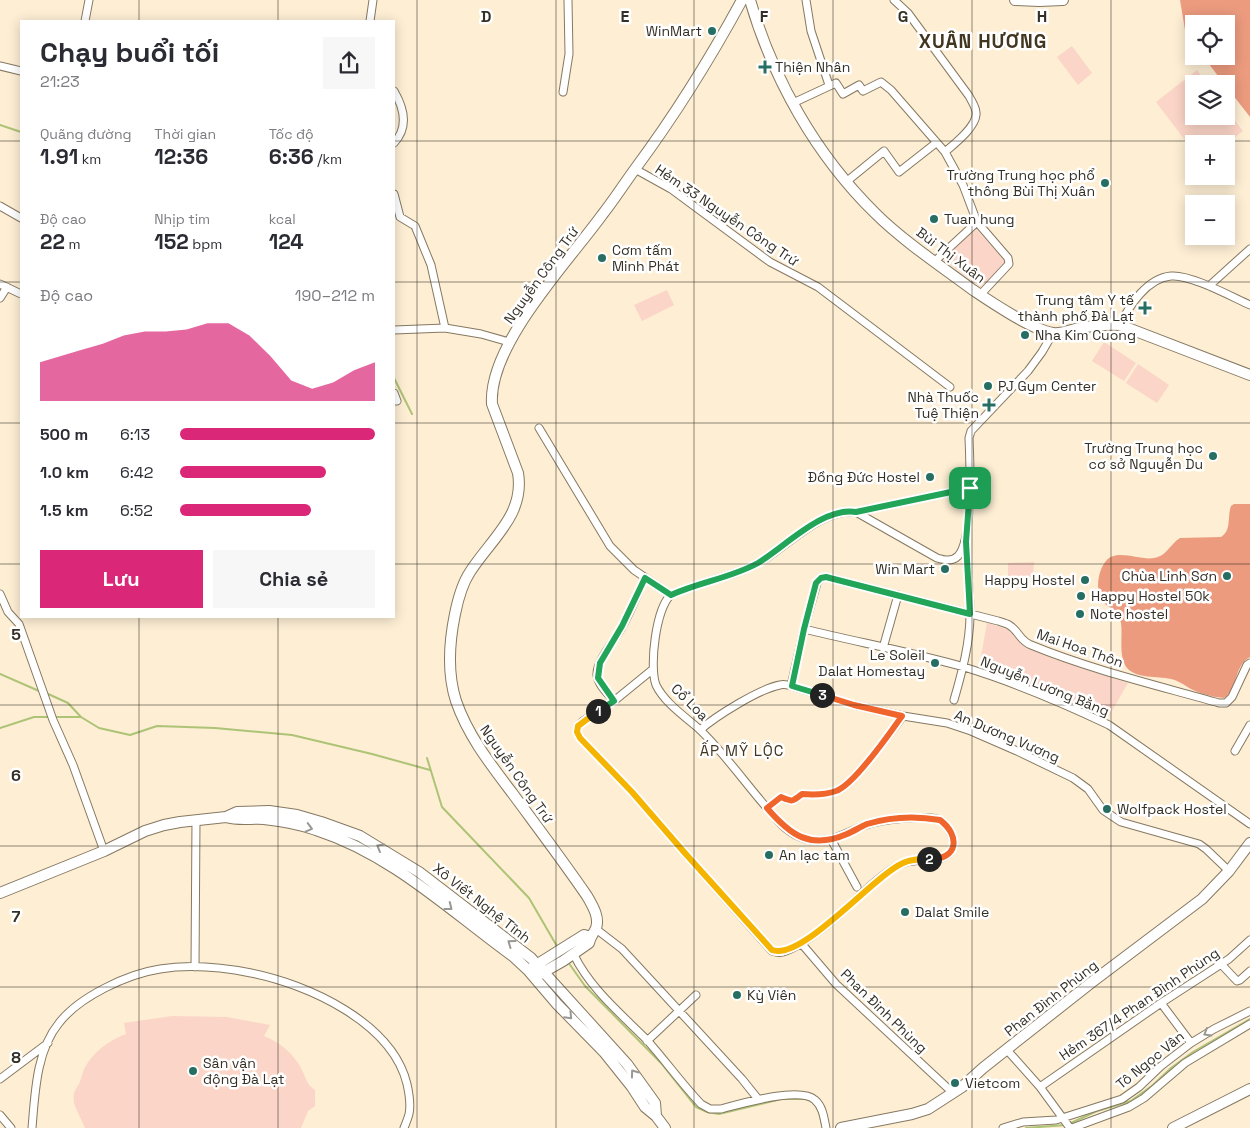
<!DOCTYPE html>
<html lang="vi">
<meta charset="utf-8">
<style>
body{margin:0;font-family:"Space Grotesk",sans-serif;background:#f7f7f7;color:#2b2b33;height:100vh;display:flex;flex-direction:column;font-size:19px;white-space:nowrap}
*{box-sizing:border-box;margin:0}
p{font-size:16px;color:#7c7c81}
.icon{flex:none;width:28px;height:28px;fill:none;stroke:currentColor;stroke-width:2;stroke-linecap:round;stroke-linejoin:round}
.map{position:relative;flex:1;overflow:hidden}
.details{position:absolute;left:20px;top:20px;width:375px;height:598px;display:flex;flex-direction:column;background:#fff;border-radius:0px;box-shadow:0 2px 12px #0003}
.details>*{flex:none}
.tools{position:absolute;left:1185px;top:15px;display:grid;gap:10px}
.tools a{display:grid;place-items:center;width:50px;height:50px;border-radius:0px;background:#fff;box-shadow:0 2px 12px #0003;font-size:25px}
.pin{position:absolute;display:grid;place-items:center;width:42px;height:42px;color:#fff;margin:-21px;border-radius:10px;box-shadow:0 2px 8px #0006}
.km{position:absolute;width:25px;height:25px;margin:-12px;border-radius:50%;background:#222;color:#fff;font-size:14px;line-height:25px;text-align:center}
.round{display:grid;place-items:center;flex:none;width:52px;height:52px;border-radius:0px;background:#f7f7f7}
.summary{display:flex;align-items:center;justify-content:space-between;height:85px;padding:0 20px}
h1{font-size:28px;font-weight:700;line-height:38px}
.stats{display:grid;grid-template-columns:repeat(3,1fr);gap:8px;height:85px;padding:5px 20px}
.stats div{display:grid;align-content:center}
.stats b{font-size:21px;font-weight:700}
.stats small{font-size:14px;font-weight:400}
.stats p{font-size:14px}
.chart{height:140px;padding:10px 20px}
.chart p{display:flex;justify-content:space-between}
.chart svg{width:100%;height:90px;margin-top:5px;fill:#db2777;opacity:.7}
.primary-button{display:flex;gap:10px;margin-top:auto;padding:10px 20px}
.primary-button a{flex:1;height:58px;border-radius:0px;background:#db2777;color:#fff;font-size:20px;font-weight:700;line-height:58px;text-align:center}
.primary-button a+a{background:#f7f7f7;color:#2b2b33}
ul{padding:0 20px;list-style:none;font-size:16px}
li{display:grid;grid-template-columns:80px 60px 1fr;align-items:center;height:38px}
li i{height:12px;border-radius:6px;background:#db2777}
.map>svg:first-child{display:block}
.green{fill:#fbd5c7}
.forest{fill:#ec9b7e}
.water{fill:#adc375}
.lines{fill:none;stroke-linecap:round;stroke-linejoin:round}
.stream{stroke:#adc375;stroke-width:2}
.street-casing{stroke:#867962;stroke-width:9}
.secondary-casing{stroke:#867962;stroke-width:12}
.street{stroke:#fff;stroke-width:7}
.secondary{stroke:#fff;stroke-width:10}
.oneway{stroke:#9a9892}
.split-1-casing{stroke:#fff;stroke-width:10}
.split-2-casing{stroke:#fff;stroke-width:10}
.split-3-casing{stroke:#fff;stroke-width:10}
.split-4-casing{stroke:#fff;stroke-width:10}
.split-1{stroke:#22a559;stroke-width:6}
.split-2{stroke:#f5b400;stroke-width:6}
.split-3{stroke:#f0652b;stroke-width:6}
.split-4{stroke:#22a559;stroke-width:6}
.grid{fill:none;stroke:#353026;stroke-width:1;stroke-opacity:0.55}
.poi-dot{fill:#266d62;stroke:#fff;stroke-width:2}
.labels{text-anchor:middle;stroke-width:5;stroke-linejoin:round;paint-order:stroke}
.poi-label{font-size:14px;fill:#353026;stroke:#fff;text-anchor:start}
.street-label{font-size:14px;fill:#353026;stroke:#fff}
.neighbourhood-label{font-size:15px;letter-spacing:1px;fill:#423621;stroke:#fff}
.district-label{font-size:19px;font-weight:bold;letter-spacing:1px;fill:#423621;stroke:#fff}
.grid-label{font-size:16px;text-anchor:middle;font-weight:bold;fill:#353026;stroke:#fff;stroke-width:5;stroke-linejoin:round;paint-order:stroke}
</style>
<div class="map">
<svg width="1250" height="1128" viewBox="0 0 1250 1128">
<rect width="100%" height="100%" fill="#fdeed4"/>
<path class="green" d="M1072,46l20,27 -14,12 -21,-28z
M1197,70l10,14h-13v32h32v-7l17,22 -17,13h-32v8l-38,-50z
M976,229l30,33 -26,25 -37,-28z
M667,290l7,15 -32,16 -8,-16z
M1104,342l32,21 -12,18 -32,-20z
M1138,364l31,21 -12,18 -31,-20z
M1034,562l-1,15h-25v-14z
M987,623l20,6 19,19 28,11 74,24 -19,33 -130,-48z
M172,1016l55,1 43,8 -6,11c17,7 30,18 38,34 5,10 4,14 13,20v16l-7,5 -7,17h-216c-2,-5 -10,-21 -11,-25 -1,-10 0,-11 5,-19 2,-4 3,-10 5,-15 9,-17 24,-28 42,-35l-2,-11z"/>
<path class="forest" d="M1180,0h70v117l-24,-31v-2h-2l-21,-28h23v-32h-32v20l-9,-14z
M1234,504h16v153c-16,8 -12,32 -26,41 -11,-1 -23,-4 -33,-9 -7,-4 -12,-8 -20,-10 -14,-3 -34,0 -44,-11 -9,-12 -4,-32 -6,-45 -2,-10 -10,-14 -17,-20 -10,-10 -6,-33 2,-42 11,-13 34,0 48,-3 13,-2 16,-14 26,-20l41,-1c11,-7 6,-20 10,-31z"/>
<path class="water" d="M992 43a7 7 0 1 1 14 0a7 7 0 1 1-14 0Z"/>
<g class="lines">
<path class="stream" d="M0,125l21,7
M394,378l18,36
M0,674l39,17
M46,693l22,10 13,14 18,11 31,7 27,-9 58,2 77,7 80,19 58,16
M0,728l34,-11h47
M427,758l15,49 87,91 29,50
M568,962l17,24 76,77 35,44 11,5 12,2 62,-15h24
M818,1109l4,15
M1071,1123l26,-12 34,-10 22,-16 18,-17 22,-16 57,-33
M1026,1128l40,-3"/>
<g class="street-casing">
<path id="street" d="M806,0l5,31 18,54
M894,0l14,13 61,83c3,6 8,12 7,19 -1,13 -22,29 -31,37l18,33 14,37 31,36 1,6 -29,31
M85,21l4,-21
M370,21l3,-21
M0,66l21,5
M394,91c10,17 15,36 0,52
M563,92l6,-38 -1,-54
M793,103l43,-20 7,11 16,-9 4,6 18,-9 10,8 54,62
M635,169l36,20 99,73 48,25 132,100
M846,182l38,-31 15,21 37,-29
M394,194l6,23 15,9 16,39 14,63
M0,206l21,12
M935,261l42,-39
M0,284l21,10
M1209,286l41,-37
M0,298l7,-11
M1120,325c9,-19 27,-47 51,-49 19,-2 61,21 79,29
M394,330l51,-2 36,6 28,8
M394,393l3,8h-3
M539,428l71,118 24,24 37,25
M856,512l114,-24
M0,594l8,18 11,12 34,96 20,45 31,86
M804,629c53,13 107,23 160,38 49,15 99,36 145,58l141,99
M883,648l15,-53
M652,670l-38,31 -31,20 -5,5 -1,6 3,6 52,54 52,60 88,99c3,1 7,2 11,1 25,-7 65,-45 84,-63 11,-10 24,-21 37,-26 14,-6 42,2 48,-14 4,-7 0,-14 -4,-21 -2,-3 -4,-6 -8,-8 -13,-6 -60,0 -74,5 -12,4 -23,11 -35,14 -8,2 -18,2 -26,0 -6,-2 -12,-5 -17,-9 -8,-5 -14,-15 -21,-22 -22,-25 -45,-58 -69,-80 -14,-12 -34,-26 -42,-43 -7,-18 0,-78 15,-90 30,-14 65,-18 94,-36 25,-16 59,-51 91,-47l81,46c7,2 15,4 21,-2 15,-16 12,-95 11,-118l2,-7 57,-60 14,-19 11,-19
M791,686l13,-57 13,-46 4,-5 5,-1 172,44c3,1 8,2 11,4 9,5 11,16 22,20 61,25 125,40 188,58h7l6,-6 15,-32 3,-2
M954,700c8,-28 16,-57 16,-86 0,-23 -3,-46 -4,-69
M614,701c-6,-7 -16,-16 -17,-26 -1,-14 18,-35 25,-48 9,-15 15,-33 23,-49
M700,730c16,-14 59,-41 80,-45 3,-1 8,0 11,1l63,19 49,11 44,7 24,8 46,20 56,27 15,11 15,21 18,12 78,22 7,5 23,22
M1235,751l15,-26
M767,808l14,-11c12,5 11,5 21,-3 12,1 23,1 34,-3 18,-6 54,-58 67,-75
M831,839l26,48
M596,929l26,20 120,130 16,20
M801,943l35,41 117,109
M574,955c16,33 46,58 72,84 19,21 35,44 55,65l9,5h11c19,-5 79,-23 94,-9 8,7 9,18 11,28
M1221,964l16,17 3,-1 10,-9
M195,967l1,-147
M1161,1003l30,40
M647,1041l49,-46
M1007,1050l33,37 30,41
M0,1079l48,-36
M1040,1087l121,-84 68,-44 21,-19
M0,1115l11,13
M32,1128c3,-34 4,-77 27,-105 20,-26 68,-49 101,-54 30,-5 61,-2 91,4 56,11 141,49 156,111 2,9 4,21 2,30 -1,4 -3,9 -5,14
M1003,1128l20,-6 33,-2 66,-21 17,-12 22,-21 30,-23 23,-14 36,-18
M1072,1128l57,-21 15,-9 41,-35 65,-39"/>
</g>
<g class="secondary-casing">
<path id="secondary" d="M750,0c23,79 66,155 125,213 27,27 67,54 98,77 18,12 59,40 80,43 7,1 15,-2 22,-4 15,-3 30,-5 45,-4l130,50
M1015,0l24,1 24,-1
M226,817c14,4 24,1 38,2 18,2 36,5 52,11 77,25 133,80 198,127l14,13 29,34 47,48 28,35 13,20 11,9 9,12
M0,893l104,-42 41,-20 19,-6 16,-3 46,-5 11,-5 32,-1 28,4 24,7 39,14 59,36 112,86 96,106 28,39 1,13
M533,967l51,-32 6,2
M535,977l28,-16 26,-18c1,-6 5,-10 7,-15 4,-11 -4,-23 -9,-32 -24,-35 -49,-68 -74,-102 -22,-29 -45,-58 -57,-93 -9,-28 -7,-58 -1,-87 3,-15 7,-30 15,-42 21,-33 55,-57 48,-99l-26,-69c-4,-59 76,-142 110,-189 12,-15 22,-31 33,-46 40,-54 75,-110 107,-169
M841,1128l71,-14 16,-5 34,-22 21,-19 109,-86 110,-83 27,-28 21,-28
M1173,1128l77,-39"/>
</g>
<use href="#street" class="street"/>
<use href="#secondary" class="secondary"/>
</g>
<defs><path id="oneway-chevron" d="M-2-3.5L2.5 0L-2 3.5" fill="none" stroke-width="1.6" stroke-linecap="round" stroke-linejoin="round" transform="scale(1.25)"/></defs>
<g class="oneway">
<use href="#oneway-chevron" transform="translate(309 828) rotate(15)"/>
<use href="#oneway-chevron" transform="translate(380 847) rotate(-150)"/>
<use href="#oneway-chevron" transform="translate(449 907) rotate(38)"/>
<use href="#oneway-chevron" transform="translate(511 943) rotate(-144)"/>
<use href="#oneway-chevron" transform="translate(569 1016) rotate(46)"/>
<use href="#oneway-chevron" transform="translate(1207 1033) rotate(150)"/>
<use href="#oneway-chevron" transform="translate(634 1073) rotate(-126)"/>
</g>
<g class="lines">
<g class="split-1-casing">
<path id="split-1" d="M598,711l16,-10 -16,-23 2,-15 22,-37 23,-48 26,17c28,-13 60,-17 87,-32 27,-16 64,-56 98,-51l114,-24"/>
</g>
<g class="split-2-casing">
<path id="split-2" d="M598,711l-20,15 -1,6 3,6 52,54 52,60 88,98c30,11 100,-73 131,-87 8,-4 17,-4 26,-4"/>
</g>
<g class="split-3-casing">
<path id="split-3" d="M822,695l32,10 48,11c-12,17 -48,69 -66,75 -11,4 -22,4 -34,3 -10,8 -9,8 -21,3l-14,11c23,27 43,42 80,26 7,-3 13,-7 20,-10 23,-7 50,-8 73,-4 21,16 18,40 -11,39"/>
</g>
<g class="split-4-casing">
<path id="split-4" d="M822,695l-30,-9 12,-57 12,-46 5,-5 5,-1 144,37 -4,-72 4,-54"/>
</g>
<use href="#split-1" class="split-1"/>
<use href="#split-2" class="split-2"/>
<use href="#split-3" class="split-3"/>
<use href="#split-4" class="split-4"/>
</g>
<path class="grid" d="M139,0v21M278,0v21M417,0v1128M556,0v1128M694,0v1128M833,0v1128M972,0v1128M1111,0v1128M0,141h21M394,141h856M0,282h21M394,282h856M0,423h21M394,423h856M0,564h21M394,564h856M139,616v512M278,616v512M0,705h1250M0,846h1250M0,987h1250"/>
<g class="poi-dot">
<circle cx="712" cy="31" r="5"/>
<path d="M762.5 59.5h5v5h5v5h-5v5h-5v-5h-5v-5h5z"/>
<circle cx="1105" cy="183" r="5"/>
<circle cx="934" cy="219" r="5"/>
<circle cx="602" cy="258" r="5"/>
<path d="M1142.5 300.5h5v5h5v5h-5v5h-5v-5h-5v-5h5z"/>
<circle cx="1025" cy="335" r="5"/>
<circle cx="988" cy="386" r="5"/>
<path d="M986.5 397.5h5v5h5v5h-5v5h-5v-5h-5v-5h5z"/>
<circle cx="1213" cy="456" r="5"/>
<circle cx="930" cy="477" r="5"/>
<circle cx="945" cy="569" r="5"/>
<circle cx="1227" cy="576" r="5"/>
<circle cx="1085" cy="580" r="5"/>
<circle cx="1081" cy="596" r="5"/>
<circle cx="1080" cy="614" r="5"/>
<circle cx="935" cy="663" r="5"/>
<circle cx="1107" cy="809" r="5"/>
<circle cx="769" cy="855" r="5"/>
<circle cx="905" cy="912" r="5"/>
<circle cx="737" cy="995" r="5"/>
<circle cx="193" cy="1071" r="5"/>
<circle cx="955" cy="1083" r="5"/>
</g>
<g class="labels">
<g class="poi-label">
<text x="702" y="36" text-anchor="end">WinMart</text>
<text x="775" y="72">Thiện Nhân</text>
<text x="1095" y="180" text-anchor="end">Trường Trung học phổ<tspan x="1095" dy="16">thông Bùi Thị Xuân</tspan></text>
<text x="944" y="224">Tuan hung</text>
<text x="612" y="255">Cơm tấm<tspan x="612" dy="16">Minh Phát</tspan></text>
<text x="1134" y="305" text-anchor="end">Trung tâm Y tế<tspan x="1134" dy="16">thành phố Đà Lạt</tspan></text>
<text x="1035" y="340">Nha Kim Cuong</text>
<text x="998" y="391">PJ Gym Center</text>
<text x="979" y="402" text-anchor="end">Nhà Thuốc<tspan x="979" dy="16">Tuệ Thiện</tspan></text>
<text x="1203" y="453" text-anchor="end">Trường Trung học<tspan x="1203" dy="16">cơ sở Nguyễn Du</tspan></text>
<text x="920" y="482" text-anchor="end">Đồng Đức Hostel</text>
<text x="935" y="574" text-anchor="end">Win Mart</text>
<text x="1217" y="581" text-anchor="end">Chùa Linh Sơn</text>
<text x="1075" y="585" text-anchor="end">Happy Hostel</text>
<text x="1091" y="601">Happy Hostel 50k</text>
<text x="1090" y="619">Note hostel</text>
<text x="925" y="660" text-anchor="end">Le Soleil<tspan x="925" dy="16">Dalat Homestay</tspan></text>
<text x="1117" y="814">Wolfpack Hostel</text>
<text x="779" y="860">An lạc tam</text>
<text x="915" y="917">Dalat Smile</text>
<text x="747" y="1000">Kỳ Viên</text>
<text x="203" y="1068">Sân vận<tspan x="203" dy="16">động Đà Lạt</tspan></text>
<text x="965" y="1088">Vietcom</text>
</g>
<g class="street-label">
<text transform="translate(727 215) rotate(34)" y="5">Hẻm 33 Nguyễn Công Trứ</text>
<text transform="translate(951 255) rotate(37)" y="5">Bùi Thị Xuân</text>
<text transform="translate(541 275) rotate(-54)" y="5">Nguyễn Công Trứ</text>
<text transform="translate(1080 648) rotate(19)" y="5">Mai Hoa Thôn</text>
<text transform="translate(1045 686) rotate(22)" y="5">Nguyễn Lương Bằng</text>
<text transform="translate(690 702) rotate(45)" y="5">Cổ Loa</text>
<text transform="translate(1007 736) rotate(23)" y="5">An Dương Vương</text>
<text transform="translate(517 774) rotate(55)" y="5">Nguyễn Công Trứ</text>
<text transform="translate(482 903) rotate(38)" y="5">Xô Viết Nghệ Tĩnh</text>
<text transform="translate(1051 998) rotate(-38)" y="5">Phan Đình Phùng</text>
<text transform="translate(1139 1004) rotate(-34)" y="5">Hẻm 367/4 Phan Đình Phùng</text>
<text transform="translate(884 1011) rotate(44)" y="5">Phan Đinh Phùng</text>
<text transform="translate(1150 1060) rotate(-39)" y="5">Tô Ngọc Vân</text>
</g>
<g class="neighbourhood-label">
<text x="742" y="756">ẤP MỸ LỘC</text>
</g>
<g class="district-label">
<text x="983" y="48">XUÂN HƯƠNG</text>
</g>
</g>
<g class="grid-label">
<text x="486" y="22">D</text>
<text x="625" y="22">E</text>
<text x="764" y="22">F</text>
<text x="903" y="22">G</text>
<text x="1042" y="22">H</text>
<text x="16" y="640">5</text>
<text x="16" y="781">6</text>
<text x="16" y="922">7</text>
<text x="16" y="1063">8</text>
</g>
</svg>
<div class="tools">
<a><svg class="icon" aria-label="locate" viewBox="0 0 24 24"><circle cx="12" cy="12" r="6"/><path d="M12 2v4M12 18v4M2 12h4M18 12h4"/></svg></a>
<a><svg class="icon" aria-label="layers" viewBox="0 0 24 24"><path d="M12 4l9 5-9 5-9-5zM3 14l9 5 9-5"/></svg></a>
<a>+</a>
<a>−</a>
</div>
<div class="pin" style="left:970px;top:488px;background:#1e9e55"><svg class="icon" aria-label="arrive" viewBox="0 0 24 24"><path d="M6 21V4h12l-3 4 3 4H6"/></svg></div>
<b class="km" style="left:598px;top:711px">1</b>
<b class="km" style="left:929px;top:859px">2</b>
<b class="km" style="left:822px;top:695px">3</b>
<section class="details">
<div class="summary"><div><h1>Chạy buổi tối</h1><p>21:23</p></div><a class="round"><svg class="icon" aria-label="share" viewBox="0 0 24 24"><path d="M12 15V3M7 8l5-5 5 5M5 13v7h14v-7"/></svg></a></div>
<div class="stats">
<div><p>Quãng đường</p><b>1.91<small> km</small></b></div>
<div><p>Thời gian</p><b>12:36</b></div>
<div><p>Tốc độ</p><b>6:36<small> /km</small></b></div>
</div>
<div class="stats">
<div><p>Độ cao</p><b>22<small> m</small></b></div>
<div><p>Nhịp tim</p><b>152<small> bpm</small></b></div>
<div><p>kcal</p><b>124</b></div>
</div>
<div class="chart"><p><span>Độ cao</span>190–212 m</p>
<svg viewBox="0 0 160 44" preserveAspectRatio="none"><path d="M0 44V25L10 22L20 19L30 16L40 12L50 10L60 10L70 9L80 6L90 6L100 12L110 22L120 34L130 38L140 35L150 29L160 25V44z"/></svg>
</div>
<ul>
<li><b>500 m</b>6:13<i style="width:100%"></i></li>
<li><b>1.0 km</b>6:42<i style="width:75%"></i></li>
<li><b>1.5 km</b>6:52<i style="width:67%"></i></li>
</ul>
<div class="primary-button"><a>Lưu</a><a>Chia sẻ</a></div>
</section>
</div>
